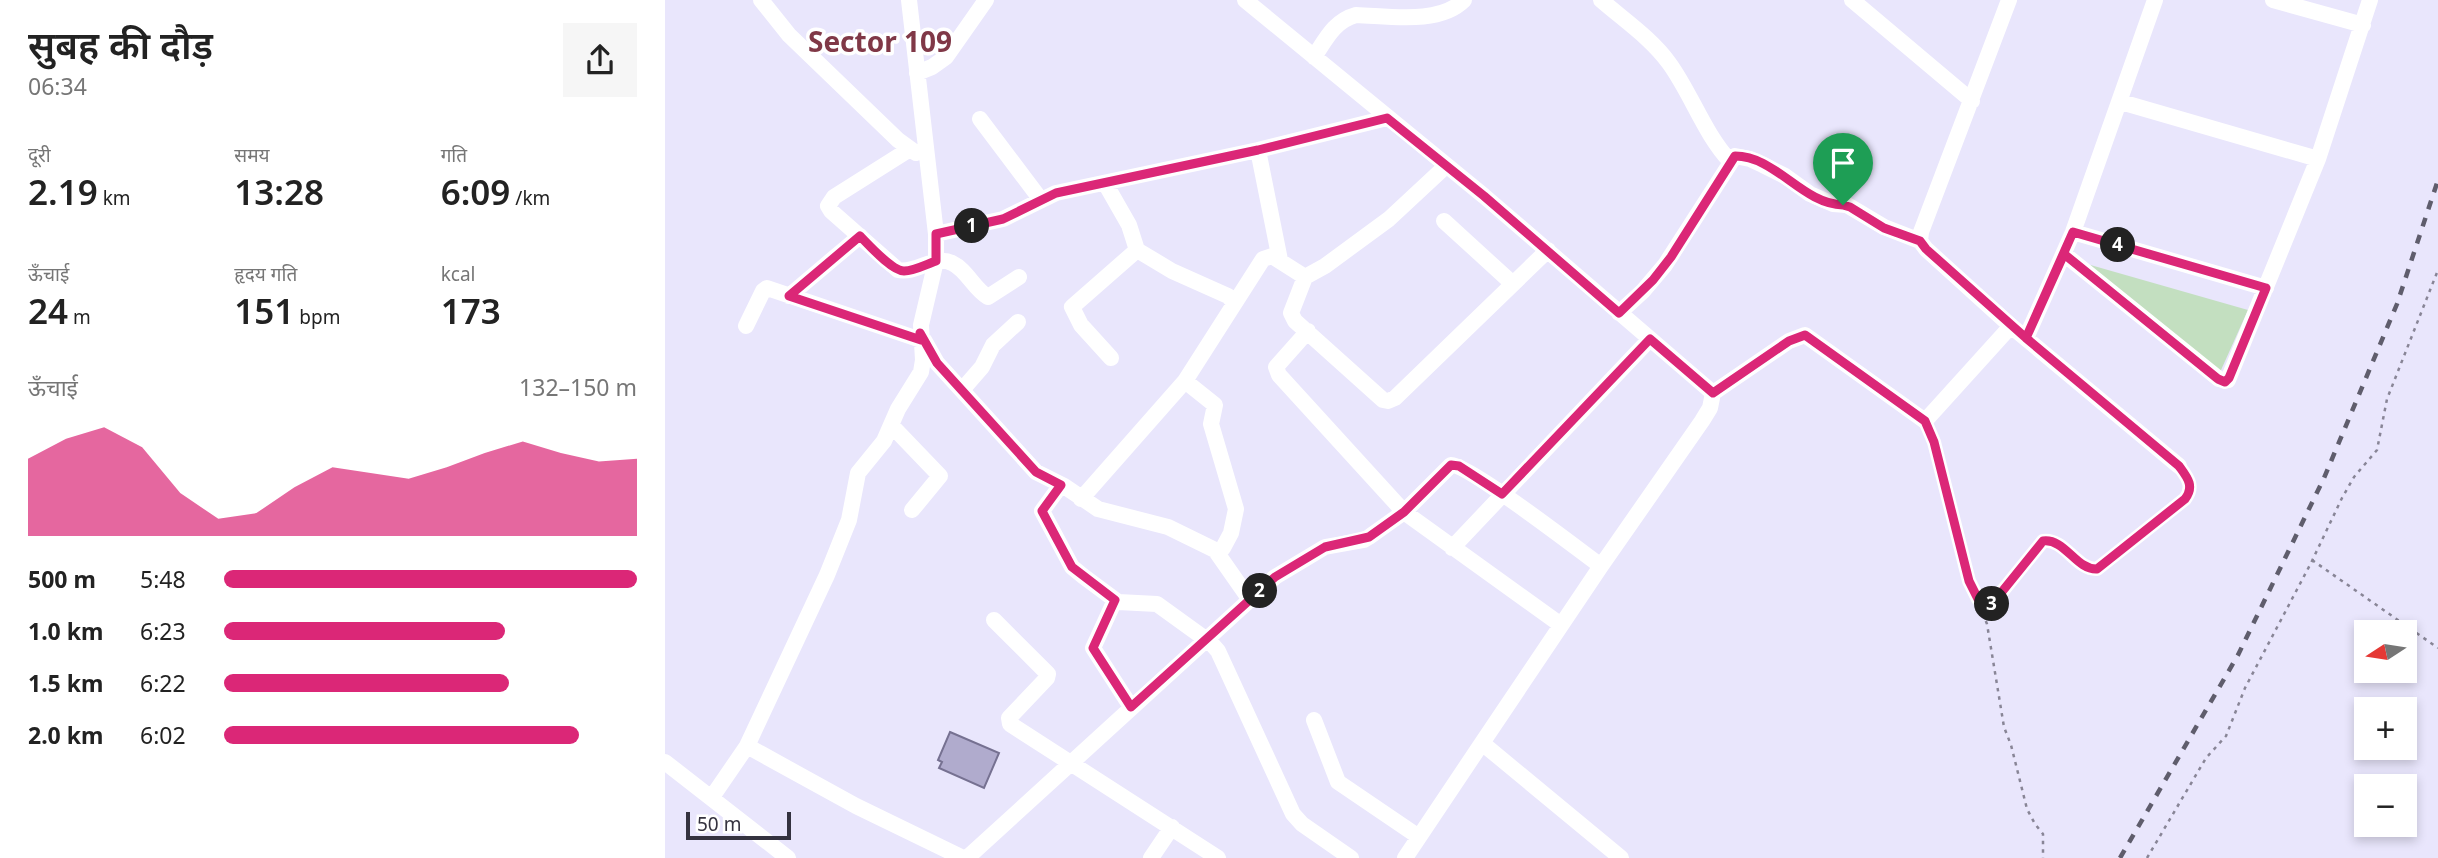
<!DOCTYPE html>
<html lang="hi">
<meta charset="utf-8">
<style>
body{margin:0;font-family:"Noto Sans","Noto Sans Devanagari",sans-serif;background:#f6f6f6;color:#222;height:100vh;display:flex;flex-direction:column;font-size:26px;white-space:nowrap}
*{box-sizing:border-box;margin:0}
p{font-size:23px;color:#767676}
.icon{flex:none;width:38px;height:38px;fill:none;stroke:currentColor;stroke-width:2;stroke-linecap:round;stroke-linejoin:round}
.map{position:relative;flex:1;overflow:hidden}
.panel{display:flex;flex-direction:column;background:#fff;width:665px}
.panel>*{flex:none}
.needle{width:46px;rotate:258deg}
.controls{position:absolute;left:1689px;top:620px;display:grid;gap:14px}
.controls a{display:grid;place-items:center;width:63px;height:63px;border-radius:0px;background:#fff;box-shadow:0 4px 10px #0003;font-size:35px}
.scale{position:absolute;left:21px;bottom:18px;width:105px;box-sizing:border-box;padding-left:7px;border:4px solid #34323f;border-top:0;font-size:19px;line-height:24px;white-space:nowrap;color:#34323f;-webkit-text-stroke:5px #fff;paint-order:stroke}
.pin{position:absolute;display:grid;place-items:center;width:60px;height:60px;color:#fff;margin:-72px -30px;border-radius:50% 50% 50% 0;rotate:-45deg;box-shadow:0 0 7px #0007}
.pin .icon{rotate:45deg}
.km{position:absolute;width:35px;height:35px;margin:-18px;border-radius:50%;background:#222;color:#fff;font-size:19px;line-height:35px;text-align:center}
.round{display:grid;place-items:center;flex:none;width:74px;height:74px;border-radius:0px;background:#f6f6f6}
.summary{display:flex;align-items:center;justify-content:space-between;height:119px;padding:0 28px}
h1{font-size:38px;font-weight:600;line-height:52px}
.figures{display:grid;grid-template-columns:repeat(3,1fr);gap:10px;height:119px;padding:7px 28px}
.figures div{display:grid;align-content:center}
.figures b{font-size:35px;font-weight:600}
.figures small{font-size:19px;font-weight:400}
.figures p{font-size:19px}
.chart{height:196px;padding:14px 28px}
.chart p{display:flex;justify-content:space-between}
.chart svg{width:100%;height:126px;margin-top:7px;fill:#db2777;opacity:.7}
ul{padding:0 28px;list-style:none;font-size:23px}
li{display:grid;grid-template-columns:112px 84px 1fr;align-items:center;height:52px}
li i{height:18px;border-radius:9px;background:#db2777}
main{display:flex;flex:1;min-height:0}
.map>svg:first-child{display:block}
.green{fill:#c3dfc0}
.building{fill:#b0abcd;stroke:#767191;stroke-width:2}
.lines{fill:none;stroke-linecap:round;stroke-linejoin:round}
.path{stroke:#888596;stroke-width:2.5;stroke-dasharray:3.5 5;stroke-linecap:butt}
.minor{stroke:#fff;stroke-width:16}
.rail{stroke:#5f5d6c;stroke-width:4.5;stroke-dasharray:9 9;stroke-linecap:butt}
.route-casing{stroke:#fff;stroke-width:14}
.route{stroke:#db2777;stroke-width:9}
.labels{text-anchor:middle;stroke-width:7;stroke-linejoin:round;paint-order:stroke}
.district-label{font-size:28px;font-weight:bold;fill:#803847;stroke:#fff}
</style>
<main>
<section class="panel">
<div class="summary"><div><h1>सुबह की दौड़</h1><p>06:34</p></div><a class="round"><svg class="icon" aria-label="share" viewBox="0 0 24 24"><path d="M12 15V3M7 8l5-5 5 5M5 13v7h14v-7"/></svg></a></div>
<div class="figures">
<div><p>दूरी</p><b>2.19<small> km</small></b></div>
<div><p>समय</p><b>13:28</b></div>
<div><p>गति</p><b>6:09<small> /km</small></b></div>
</div>
<div class="figures">
<div><p>ऊँचाई</p><b>24<small> m</small></b></div>
<div><p>हृदय गति</p><b>151<small> bpm</small></b></div>
<div><p>kcal</p><b>173</b></div>
</div>
<div class="chart"><p><span>ऊँचाई</span>132–150 m</p>
<svg viewBox="0 0 160 44" preserveAspectRatio="none"><path d="M0 44V17L10 10L20 6L30 13L40 29L50 38L60 36L70 27L80 20L90 22L100 24L110 20L120 15L130 11L140 15L150 18L160 17V44z"/></svg>
</div>
<ul>
<li><b>500 m</b>5:48<i style="width:100%"></i></li>
<li><b>1.0 km</b>6:23<i style="width:68%"></i></li>
<li><b>1.5 km</b>6:22<i style="width:69%"></i></li>
<li><b>2.0 km</b>6:02<i style="width:86%"></i></li>
</ul>
</section>
<div class="map">
<svg width="1773" height="858" viewBox="0 0 1773 858">
<rect width="100%" height="100%" fill="#e9e6fc"/>
<path class="green" d="M1415,262l168,48 -31,69z"/>
<path class="building" d="M285,732l49,21 -15,35 -45,-20 3,-6 -4,-2z"/>
<g class="lines">
<path class="path" d="M1265,434l37,141 20,49 17,103 7,18 16,64 8,15 8,10v24
M1647,560l126,88
M1313,599l14,5 3,-2c10,-12 41,-58 52,-62 18,5 36,37 56,26l82,-67 5,-9 -3,-13
M1482,858l59,-100 20,-22 19,-48 66,-125 31,-65 12,-21 23,-27 10,-51 51,-129"/>
<path class="minor" d="M96,0l28,35 109,105 18,13
M580,0l239,196 229,197 -3,15 -8,13 -101,145 -119,177 139,115
M936,0c23,20 51,39 68,63 22,30 36,72 61,98
M1187,0l120,101
M1344,0l-88,232 -1,9 6,8 85,77 168,140
M1608,0l90,25
M649,57c12,-18 20,-36 42,-42 33,1 83,10 108,-15
M252,73l15,-6 14,-10 40,-57
M1456,102l197,57
M315,119l61,81
M245,149l-76,48 -6,9 3,5 67,59c19,4 36,-16 54,-7 15,7 22,26 36,34l31,-20
M593,150l22,110
M781,166l-57,53 -64,47 -20,11 -14,36 4,8 88,79 5,1 7,-3 153,-148
M440,183l24,42 8,25 35,21 56,25 6,6
M779,221l69,63
M1408,232l193,56
M271,234l67,-15 53,-26 202,-43 129,-32
M1399,254l155,125 9,1 90,-221 52,-159
M124,296l71,-60
M954,313l24,-22 22,-26 70,-109 15,3 13,6 22,11 25,18 23,10 14,1 37,22 36,14
M81,326l17,-35 4,-3 154,52
M643,331l-32,36 3,8 125,137 157,113
M1361,338l47,-106 82,-232
M259,340l13,23 99,109 28,14 34,23 70,18 47,23 35,50
M446,358l-30,-33 -9,-18 65,-57
M520,381l30,24 -4,19 25,85 -5,24 -8,15 -7,3
M297,390l20,-23 11,-22 25,-23
M1048,393l76,-52 16,-6 120,86 86,-95
M227,426l48,50 -28,34
M396,485l-19,26 30,56 11,9 35,26 39,2 54,39 7,8 75,163 9,10 49,34
M416,499l104,-118 78,-122 9,-3 33,21
M787,548l198,-209
M450,600l-22,48 38,59
M329,620l54,54 -1,4 -38,40 1,6 208,134
M649,720l24,62 81,55
M82,746l109,60 107,52
M0,762l123,96
M47,797l35,-51 80,-171 22,-55 9,-47 26,-32 14,-32 23,-37 2,-12 -2,-35 15,-64v-27l-27,-234
M302,858l308,-281 50,-30 39,-7 5,-3 35,-25 47,-47c17,-1 128,85 150,101
M486,858l21,-31
M740,858l77,-115"/>
<path class="rail" d="M1455,858l118,-203 86,-177 73,-174 41,-124"/>
</g>
<g class="lines">
<g class="route-casing">
<path id="route" d="M1178,205c-41,-1 -67,-49 -108,-49l-64,101 -18,23 -34,33 -135,-117 -97,-78 -129,32 -202,43 -53,26 -67,15v27c-9,3 -22,10 -32,10 -12,0 -35,-26 -44,-35l-71,60 132,44 -1,-7 17,30 99,109 25,13 -19,26 30,56 43,33 -22,48 38,59 144,-130 50,-30 44,-10 35,-25 47,-47 8,1 43,28 148,-155 63,54 76,-52 16,-6 120,86 9,21 35,139 9,18 14,5 51,-63c22,-3 33,29 54,28l88,-70c10,-13 2,-22 -6,-33l-153,-128 38,-84 154,125 7,3 4,-4 37,-90 -193,-56 -47,106 -100,-89 -6,-8 -36,-13 -34,-21 -7,-2"/>
</g>
<use href="#route" class="route"/>
</g>
<g class="labels">
<g class="district-label">
<text x="215" y="52">Sector 109</text>
</g>
</g>
</svg>
<div class="controls">
<a><svg class="needle" viewBox="-14 -14 28 28"><path d="M0-13l5 13h-10z" fill="#e53935"/><path d="M0 13l5-13h-10z" fill="#767676"/></svg></a>
<a>+</a>
<a>−</a>
</div>
<div class="scale">50 m</div>
<div class="pin" style="left:1178px;top:205px;background:#1e9e55"><svg class="icon" aria-label="arrive" viewBox="0 0 24 24"><path d="M6 21V4h12l-3 4 3 4H6"/></svg></div>
<b class="km" style="left:307px;top:226px">1</b>
<b class="km" style="left:595px;top:591px">2</b>
<b class="km" style="left:1327px;top:604px">3</b>
<b class="km" style="left:1453px;top:245px">4</b>
</div>
</main>
